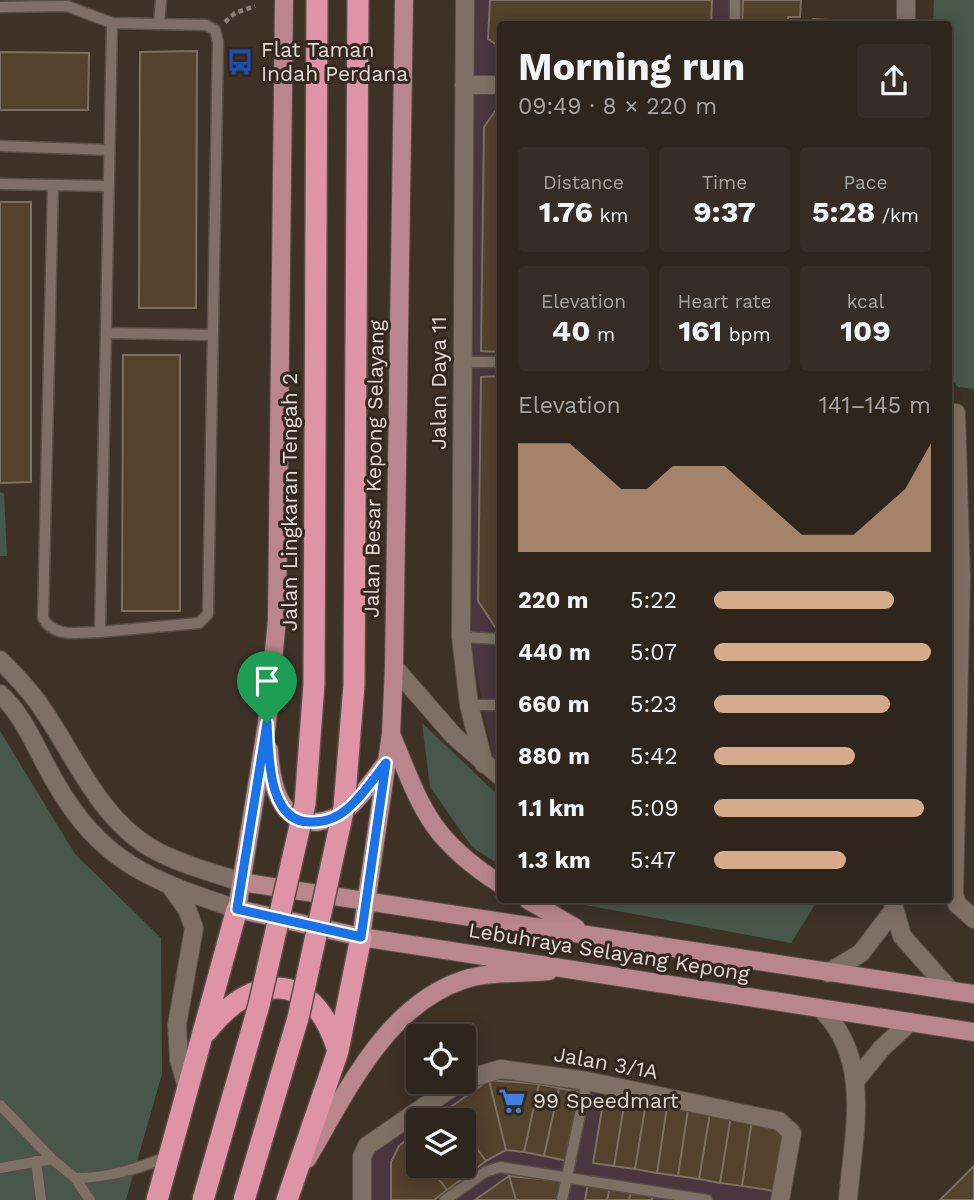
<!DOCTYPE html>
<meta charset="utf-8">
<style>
body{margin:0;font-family:"Work Sans",sans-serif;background:#362e26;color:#f1f3f6;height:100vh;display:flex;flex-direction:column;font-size:26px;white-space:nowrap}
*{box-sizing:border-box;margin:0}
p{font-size:23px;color:#a7a5a4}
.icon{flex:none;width:38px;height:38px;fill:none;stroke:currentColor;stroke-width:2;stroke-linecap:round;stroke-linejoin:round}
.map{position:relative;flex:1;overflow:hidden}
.drawer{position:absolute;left:497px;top:21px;width:455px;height:882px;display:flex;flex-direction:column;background:#2e261d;border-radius:7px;box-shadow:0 4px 18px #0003,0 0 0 2px #49433b}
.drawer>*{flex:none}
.buttons{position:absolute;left:406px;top:1024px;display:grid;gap:14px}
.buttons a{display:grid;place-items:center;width:70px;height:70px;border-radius:7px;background:#2e261d;box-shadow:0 4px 18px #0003,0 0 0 2px #49433b;font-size:35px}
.pin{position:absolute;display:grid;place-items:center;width:60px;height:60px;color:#fff;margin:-72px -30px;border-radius:50% 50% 50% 0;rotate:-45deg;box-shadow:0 0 7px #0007}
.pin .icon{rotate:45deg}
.round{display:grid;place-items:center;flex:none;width:74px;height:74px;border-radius:7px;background:#362e26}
.summary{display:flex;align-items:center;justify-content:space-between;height:119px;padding:0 21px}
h1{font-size:38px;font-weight:700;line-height:52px}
.figures{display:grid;grid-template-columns:repeat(3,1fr);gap:10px;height:119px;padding:7px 21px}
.figures div{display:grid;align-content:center;border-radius:7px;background:#362e26;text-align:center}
.figures b{font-size:30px;font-weight:700}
.figures small{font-size:19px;font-weight:400}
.figures p{font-size:19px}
.chart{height:196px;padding:14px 21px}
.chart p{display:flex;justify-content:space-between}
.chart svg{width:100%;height:126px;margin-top:7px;fill:#d6ab8b;opacity:.7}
ul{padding:0 21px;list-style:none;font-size:23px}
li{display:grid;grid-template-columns:112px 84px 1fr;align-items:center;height:52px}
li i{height:18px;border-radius:9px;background:#d6ab8b}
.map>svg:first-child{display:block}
.commercial{fill:#49363e}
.green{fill:#475849}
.building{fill:#53422c;stroke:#7b7062;stroke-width:2}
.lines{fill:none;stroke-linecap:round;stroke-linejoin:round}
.lane-casing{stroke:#5a4f47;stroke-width:13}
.street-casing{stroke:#5a4f47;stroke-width:20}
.secondary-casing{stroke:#5a4f47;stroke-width:20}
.primary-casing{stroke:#5a4f47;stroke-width:20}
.highway-casing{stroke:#5a4f47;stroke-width:24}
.path{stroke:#897f76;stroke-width:4.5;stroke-dasharray:5 3.5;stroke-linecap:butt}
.lane{stroke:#7e7064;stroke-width:10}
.street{stroke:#7e7064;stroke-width:18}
.secondary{stroke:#7e7064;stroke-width:18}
.primary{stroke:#b8868b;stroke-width:18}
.highway{stroke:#de94a5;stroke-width:21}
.highway-bridge-casing{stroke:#5a4f47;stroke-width:24;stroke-linecap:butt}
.highway-bridge{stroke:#de94a5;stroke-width:21}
.route-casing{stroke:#fff;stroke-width:14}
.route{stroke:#1a73e8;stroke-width:9}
.labels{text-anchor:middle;stroke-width:6;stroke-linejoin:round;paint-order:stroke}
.poi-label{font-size:21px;fill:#e1d9d3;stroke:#34281e;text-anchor:start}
.street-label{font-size:21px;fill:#e1d9d3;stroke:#34281e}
</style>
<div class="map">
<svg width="974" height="1200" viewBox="0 0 974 1200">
<rect width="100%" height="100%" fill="#3e3227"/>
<path class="commercial" d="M475,0h254v24h-229v740l-7,-5 -22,-115z
M504,1077l93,14 185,39 -9,70h-402l-2,-39 4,-8 45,-33v46h46v-46h-45l44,-32z"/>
<path class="green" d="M934,0h40v389l-16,-2 -9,-10 -1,-353h-15z
M0,492l4,1 3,63h-7z
M422,723l78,74v68l-28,-18 -42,-60z
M0,731l75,123 86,84 1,136 -36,126h-126z
M558,900h260l-27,43z"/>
<path class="building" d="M490,0h222l-1,24h-211v23l-12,-8z
M743,0h58l-1,17h-12v7h-46z
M813,19l35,2v3h-36z
M197,51l-1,257h-57l1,-256z
M0,52l89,1 -1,57h-88z
M500,104v248l-19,-1 3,-224z
M0,202h31v280l-31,1z
M123,355h57v256h-58z
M500,376v250l-5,1 -17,-26 3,-224z
M489,1080l17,70 -20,11 -22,-30v-11h-8l-8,-11z
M489,1080l50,4 -15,68 -18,-2z
M539,1084l20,4 -15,68 -20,-4z
M559,1088l24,5 -15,68 -24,-5z
M604,1097l21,3 -11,66 -21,-3z
M625,1100l21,3 -11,66 -21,-3z
M646,1103l21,4 -10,66 -22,-4z
M667,1107l21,3 -10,66 -21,-3z
M448,1109l8,11h-23z
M688,1110l22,3 -11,66 -21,-3z
M710,1113l21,3 -11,67 -21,-4z
M731,1116l21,4 -10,66 -22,-3z
M752,1120l21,3 11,15 -9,53 -33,-5z
M418,1131v20l-9,-13z
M464,1131l22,30 -19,14 -7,-9h4z
M409,1138l9,13v15h11l18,24 -13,10h-43v-38l8,-16z
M429,1166h31l7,9 -20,15z
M974,1166v34h-34z
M509,1176l53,5 -3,19h-43z
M509,1176l7,24h-41z
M588,1183l22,4 -3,13h-22z
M610,1187l21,4 -2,9h-22z
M631,1191l22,3 -1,6h-23z"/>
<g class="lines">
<g class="lane-casing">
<path id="lane" d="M0,7l67,-1 45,17 94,2 9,5 3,12 -10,572 -9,9 -99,9 12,-609
M159,24l2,-24
M735,24v-24
M0,146l109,4
M0,184l108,2
M53,185l-10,433c12,21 35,14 57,14
M106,333l106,2
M462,362h38
M461,637l39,2
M469,705h31
M0,1105l52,54
M36,1161l5,39
M0,1168l52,-9 23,19 15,22
M75,1178c34,0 61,-9 92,-21
M445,1200l40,-28 15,-5 207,33
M562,1200l25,-119"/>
</g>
<g class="street-casing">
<path id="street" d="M465,0l-4,637 8,68 15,59
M906,24v-24
M464,85h36
M956,413l5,165 -7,316 3,10 17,15
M394,667l60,69 46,40
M892,900l10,36 48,54
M828,973l33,-20 32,-42
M822,1010c51,51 31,125 26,190
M857,1079l24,-30 29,-27
M464,1080l37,-11 86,12 192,40 13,12 -12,67
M362,1200v-43l5,-11 93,-64"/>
</g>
<g class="secondary-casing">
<path id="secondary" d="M0,660c14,14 28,28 39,44 35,49 58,112 112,144 28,16 60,24 90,34
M0,694c24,21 38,59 54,86 47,83 98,101 183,129
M171,887l16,22 7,19 -17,97 2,34 9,32"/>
</g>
<g class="primary-casing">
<path id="primary" d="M284,0l-7,620 -10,103 -30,186 124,28 613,95
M391,734c31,75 38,104 109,150
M269,750c2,32 9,73 48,72 10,-1 22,-6 30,-13 15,-12 27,-31 39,-46
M241,882l733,112
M528,900l48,28
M361,937l30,-203 3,-67 10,-667
M307,1159c39,-65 78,-153 156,-179 25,-9 59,-6 86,-9"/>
</g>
<g class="highway-casing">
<path id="highway" d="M207,1031c46,-59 106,-61 130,17
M157,1200l80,-291
M287,1200l51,-149 23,-114"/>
</g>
<path class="path" d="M225,22l10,-9 20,-7"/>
<use href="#lane" class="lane"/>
<use href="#street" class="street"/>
<use href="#secondary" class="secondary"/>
<use href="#primary" class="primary"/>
<use href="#highway" class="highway"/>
<g class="highway-bridge-casing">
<path id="highway-bridge" d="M203,1200l56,-195 46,-201 9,-120 3,-684
M244,1200l54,-182 46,-211 10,-122 4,-685"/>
</g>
<use href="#highway-bridge" class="highway-bridge"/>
</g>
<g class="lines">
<g class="route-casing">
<path id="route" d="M267,723c2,31 0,101 45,99 13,0 25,-4 35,-13 15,-12 27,-31 39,-46l-25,174 -124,-28z"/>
</g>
<use href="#route" class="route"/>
</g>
<defs>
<g id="bus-bare" transform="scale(2.1)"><path d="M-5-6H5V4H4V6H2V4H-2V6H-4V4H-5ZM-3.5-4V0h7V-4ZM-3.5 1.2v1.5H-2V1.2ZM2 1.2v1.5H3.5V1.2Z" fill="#1a4fb4" stroke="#34281e" stroke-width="2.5" paint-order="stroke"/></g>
<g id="supermarket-bare" transform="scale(2.1)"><path d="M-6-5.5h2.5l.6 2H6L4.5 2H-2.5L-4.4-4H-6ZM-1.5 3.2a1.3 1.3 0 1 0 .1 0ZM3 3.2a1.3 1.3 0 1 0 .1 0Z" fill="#3f7fe0" stroke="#34281e" stroke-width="2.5" paint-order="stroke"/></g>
</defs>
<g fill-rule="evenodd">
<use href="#bus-bare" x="240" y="62"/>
<use href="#supermarket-bare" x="512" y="1101"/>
</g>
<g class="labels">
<g class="poi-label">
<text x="261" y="57">Flat Taman<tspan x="261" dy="24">Indah Perdana</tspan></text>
<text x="533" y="1108">99 Speedmart</text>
</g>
<g class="street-label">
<text transform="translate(439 383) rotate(-90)" y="7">Jalan Daya 11</text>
<text transform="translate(374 469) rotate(-89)" y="7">Jalan Besar Kepong Selayang</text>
<text transform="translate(290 502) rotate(-90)" y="7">Jalan Lingkaran Tengah 2</text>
<text transform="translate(609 952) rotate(9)" y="7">Lebuhraya Selayang Kepong</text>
<text transform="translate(606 1063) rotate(10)" y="7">Jalan 3/1A</text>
</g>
</g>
</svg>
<div class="buttons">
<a><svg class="icon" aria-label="locate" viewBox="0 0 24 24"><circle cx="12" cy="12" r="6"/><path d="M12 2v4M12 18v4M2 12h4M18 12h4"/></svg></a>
<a><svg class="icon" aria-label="layers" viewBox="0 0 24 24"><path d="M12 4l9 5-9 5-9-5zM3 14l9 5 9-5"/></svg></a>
</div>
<div class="pin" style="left:267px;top:723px;background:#1e9e55"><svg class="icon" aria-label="arrive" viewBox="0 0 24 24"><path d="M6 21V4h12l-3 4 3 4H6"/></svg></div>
<section class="drawer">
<div class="summary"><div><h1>Morning run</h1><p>09:49 · 8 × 220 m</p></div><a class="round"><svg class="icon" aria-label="share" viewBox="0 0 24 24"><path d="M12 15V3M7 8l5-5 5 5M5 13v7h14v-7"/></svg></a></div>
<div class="figures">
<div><p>Distance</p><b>1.76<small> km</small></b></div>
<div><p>Time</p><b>9:37</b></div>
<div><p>Pace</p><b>5:28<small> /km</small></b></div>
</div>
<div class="figures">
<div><p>Elevation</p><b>40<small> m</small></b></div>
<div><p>Heart rate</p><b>161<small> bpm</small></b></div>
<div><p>kcal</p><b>109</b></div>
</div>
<div class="chart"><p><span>Elevation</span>141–145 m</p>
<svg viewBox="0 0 160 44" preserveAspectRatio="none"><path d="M0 44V6L10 6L20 6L30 14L40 22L50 22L60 14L70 14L80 14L90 22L100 30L110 38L120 38L130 38L140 30L150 22L160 6V44z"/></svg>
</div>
<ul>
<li><b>220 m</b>5:22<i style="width:83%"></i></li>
<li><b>440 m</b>5:07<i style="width:100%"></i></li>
<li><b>660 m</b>5:23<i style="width:81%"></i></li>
<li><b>880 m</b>5:42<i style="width:65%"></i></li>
<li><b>1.1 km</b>5:09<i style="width:97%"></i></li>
<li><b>1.3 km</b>5:47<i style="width:61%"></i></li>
</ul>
</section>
</div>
